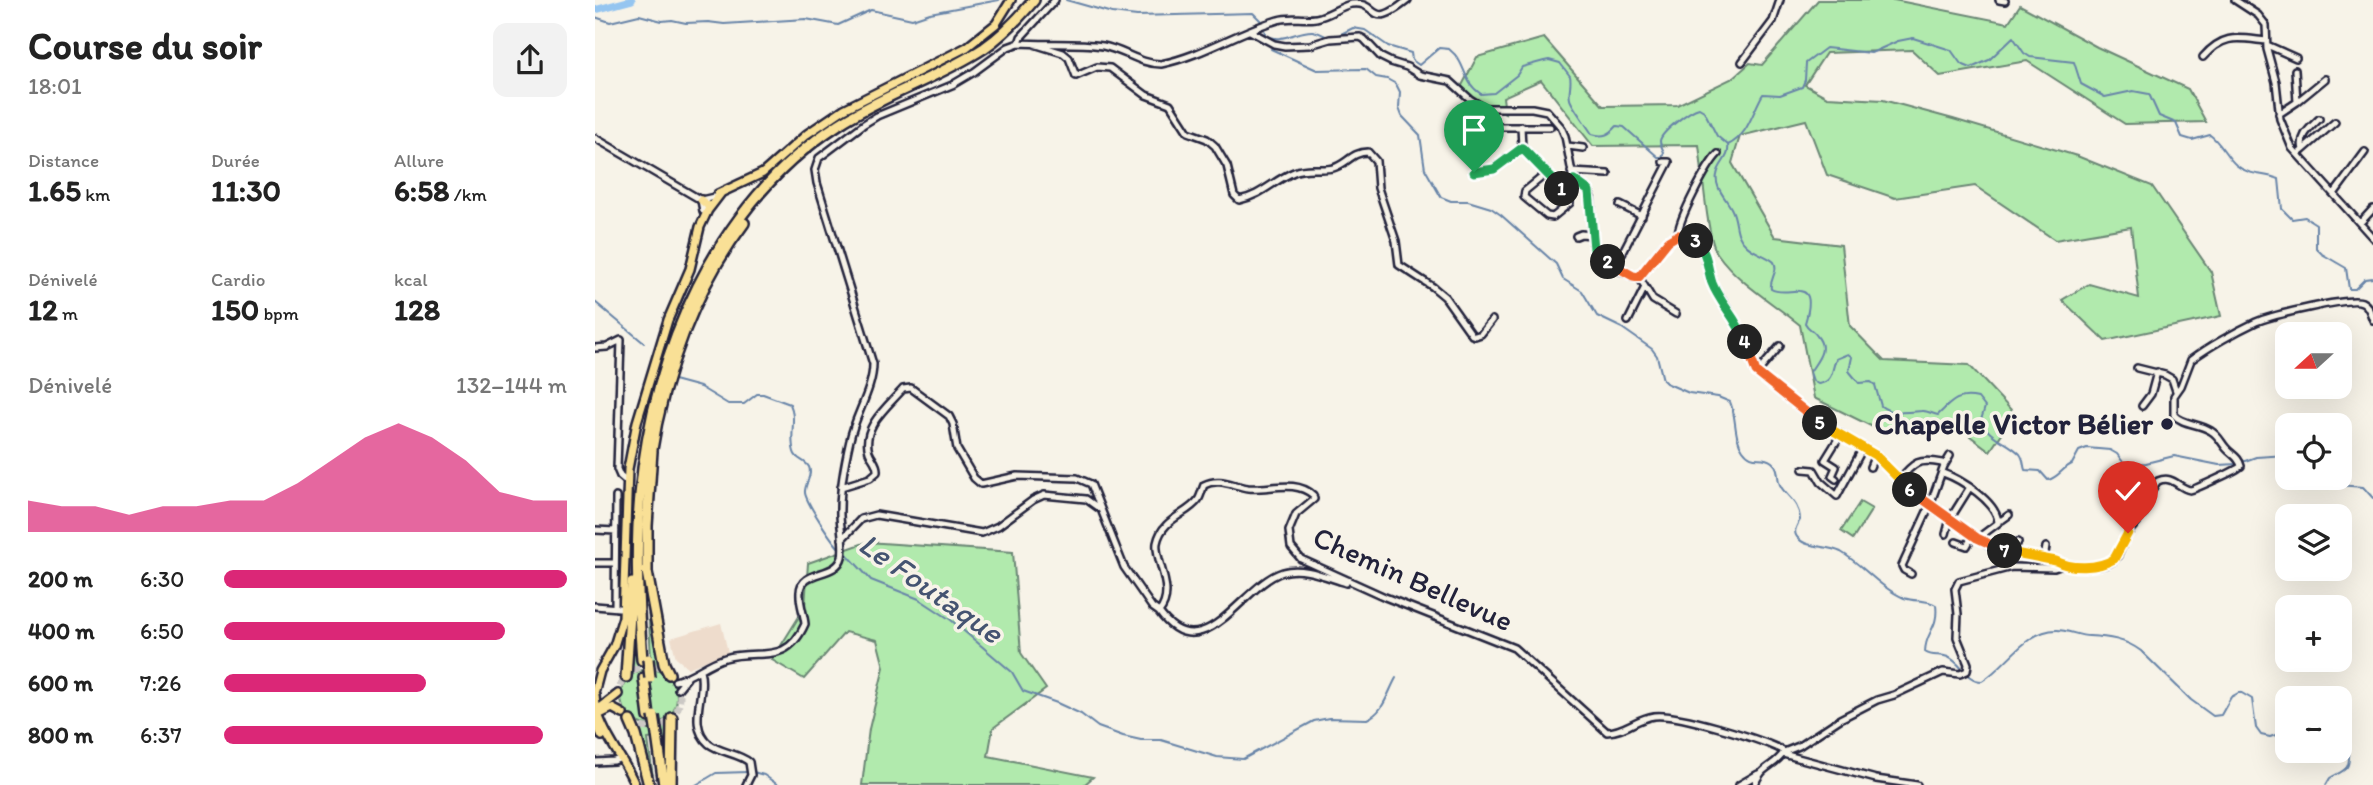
<!DOCTYPE html>
<html lang="fr">
<meta charset="utf-8">
<style>
body{margin:0;font-family:Itim,sans-serif;background:#f2f2f2;color:#222;height:100vh;display:flex;flex-direction:column;font-size:26px;white-space:nowrap}
*{box-sizing:border-box;margin:0}
p{font-size:23px;color:#767676}
.icon{flex:none;width:38px;height:38px;fill:none;stroke:currentColor;stroke-width:2;stroke-linecap:round;stroke-linejoin:round}
.map{position:relative;flex:1;overflow:hidden}
.drawer{display:flex;flex-direction:column;background:#fff;width:595px}
.drawer>*{flex:none}
.needle{width:46px;rotate:249deg}
.fabs{position:absolute;left:1680px;top:322px;display:grid;gap:14px}
.fabs a{display:grid;place-items:center;width:77px;height:77px;border-radius:14px;background:#fff;box-shadow:0 7px 28px #0002;font-size:35px}
.pin{position:absolute;display:grid;place-items:center;width:60px;height:60px;color:#fff;margin:-72px -30px;border-radius:50% 50% 50% 0;rotate:-45deg;box-shadow:0 0 7px #0007}
.pin .icon{rotate:45deg}
.km{position:absolute;width:35px;height:35px;margin:-18px;border-radius:50%;background:#222;color:#fff;font-size:19px;line-height:35px;text-align:center}
.round{display:grid;place-items:center;flex:none;width:74px;height:74px;border-radius:14px;background:#f2f2f2}
.head{display:flex;align-items:center;justify-content:space-between;height:119px;padding:0 28px}
h1{font-size:38px;font-weight:700;line-height:52px}
.metrics{display:grid;grid-template-columns:repeat(3,1fr);gap:10px;height:119px;padding:7px 28px}
.metrics div{display:grid;align-content:center}
.metrics b{font-size:30px;font-weight:700}
.metrics small{font-size:19px;font-weight:400}
.metrics p{font-size:19px}
.chart{height:196px;padding:14px 28px}
.chart p{display:flex;justify-content:space-between}
.chart svg{width:100%;height:126px;margin-top:7px;fill:#db2777;opacity:.7}
ul{padding:0 28px;list-style:none;font-size:23px}
li{display:grid;grid-template-columns:112px 84px 1fr;align-items:center;height:52px}
li i{height:18px;border-radius:9px;background:#db2777}
main{display:flex;flex:1;min-height:0}
.map>svg:first-child{display:block}
.built{fill:#eedccc}
.green{fill:#b1eaad;stroke:#6a8674;stroke-width:2}
.lines{fill:none;stroke-linecap:round;stroke-linejoin:round}
.stream{stroke:#6784a8;stroke-width:2}
.river{stroke:#95c5f0;stroke-width:7}
.major-tunnel{stroke:#ccc9c5;stroke-width:7;stroke-dasharray:7 3.5;stroke-linecap:butt}
.minor-casing{stroke:#22223b;stroke-width:10}
.major-casing{stroke:#22223b;stroke-width:12}
.highway-casing{stroke:#22223b;stroke-width:14}
.minor{stroke:#f7f3e8;stroke-width:5}
.major{stroke:#f9e096;stroke-width:7}
.highway{stroke:#f9e096;stroke-width:9}
.highway-bridge-casing{stroke:#22223b;stroke-width:14;stroke-linecap:butt}
.highway-bridge{stroke:#f9e096;stroke-width:9}
.split-1-casing{stroke:#fff;stroke-width:14}
.split-2-casing{stroke:#fff;stroke-width:14}
.split-3-casing{stroke:#fff;stroke-width:14}
.split-4-casing{stroke:#fff;stroke-width:14}
.split-5-casing{stroke:#fff;stroke-width:14}
.split-6-casing{stroke:#fff;stroke-width:14}
.split-7-casing{stroke:#fff;stroke-width:14}
.split-8-casing{stroke:#fff;stroke-width:14}
.split-9-casing{stroke:#fff;stroke-width:14}
.split-1{stroke:#22a559;stroke-width:9}
.split-2{stroke:#22a559;stroke-width:9}
.split-3{stroke:#f0652b;stroke-width:9}
.split-4{stroke:#22a559;stroke-width:9}
.split-5{stroke:#f0652b;stroke-width:9}
.split-6{stroke:#f5b400;stroke-width:9}
.split-7{stroke:#f0652b;stroke-width:9}
.split-8{stroke:#f5b400;stroke-width:9}
.split-9{stroke:#f5b400;stroke-width:9}
.poi-dot{fill:#22223b;stroke:#f7f3e8;stroke-width:2.5}
.labels{text-anchor:middle;stroke-width:7;stroke-linejoin:round;paint-order:stroke}
.poi-label{font-size:30px;font-weight:bold;fill:#22223b;stroke:#f7f3e8;text-anchor:end}
.street-label{font-size:30px;fill:#22223b;stroke:#f7f3e8}
.water-label{font-size:32px;font-style:italic;fill:#445371;stroke:#f7f3e8}
</style>
<main>
<section class="drawer">
<div class="head"><div><h1>Course du soir</h1><p>18:01</p></div><a class="round"><svg class="icon" aria-label="share" viewBox="0 0 24 24"><path d="M12 15V3M7 8l5-5 5 5M5 13v7h14v-7"/></svg></a></div>
<div class="metrics">
<div><p>Distance</p><b>1.65<small> km</small></b></div>
<div><p>Durée</p><b>11:30</b></div>
<div><p>Allure</p><b>6:58<small> /km</small></b></div>
</div>
<div class="metrics">
<div><p>Dénivelé</p><b>12<small> m</small></b></div>
<div><p>Cardio</p><b>150<small> bpm</small></b></div>
<div><p>kcal</p><b>128</b></div>
</div>
<div class="chart"><p><span>Dénivelé</span>132–144 m</p>
<svg viewBox="0 0 160 44" preserveAspectRatio="none"><path d="M0 44V33L10 35L20 35L30 38L40 35L50 35L60 33L70 33L80 27L90 19L100 11L110 6L120 11L130 19L140 30L150 33L160 33V44z"/></svg>
</div>
<ul>
<li><b>200 m</b>6:30<i style="width:100%"></i></li>
<li><b>400 m</b>6:50<i style="width:82%"></i></li>
<li><b>600 m</b>7:26<i style="width:59%"></i></li>
<li><b>800 m</b>6:37<i style="width:93%"></i></li>
</ul>
</section>
<div class="map">
<svg width="1778" height="785" viewBox="0 0 1778 785">
<rect width="100%" height="100%" fill="#f7f3e8"/>
<filter id="ink" filterUnits="userSpaceOnUse"><feTurbulence type="fractalNoise" baseFrequency=".0143" numOctaves="2"/><feDisplacementMap in="SourceGraphic" scale="14" xChannelSelector="R" yChannelSelector="G"/><feConvolveMatrix kernelMatrix="1 2 1 2 8 2 1 2 1" color-interpolation-filters="sRGB"/></filter>
<g filter="url(#ink)">
<path class="built" d="M126,623l7,29 -40,16 -12,-10 -5,-20z"/>
<path class="green" d="M1223,0h76l114,23 12,-18 77,42 91,42 18,33 -81,2 -98,-63 -87,15 -28,-26 -86,3 -21,32 22,12 56,3 70,19 124,37 75,30 59,86 10,44 -116,25 -43,-41 27,-16 50,14 -8,-71 -76,13 -80,-54 -80,12 -68,-23 -21,-55 -66,16 -8,27 43,74 66,8 9,81 34,35 85,4 46,49 -25,37 -32,-24 -77,4 -67,-33 -14,-73c-27,-22 -62,-42 -83,-72 -10,-14 -15,-87 -18,-108l-106,1 -52,-66 -38,17 2,16 -46,-22 18,-34 67,-19 59,68 74,-1 56,-27 17,-15 12,2z
M1265,502l12,7 -19,30 -12,-8z
M272,542l146,10 8,101 25,36 -53,39 -5,28 105,21 -9,8h-222l7,-56 15,-62 -7,-27 -32,-8 -41,47 -32,-19 33,-53 3,-44z
M52,582l15,84 -16,-2 -15,5 3,-79 5,70 12,-1z
M26 697a28 28 0 1 1 56 0a28 28 0 1 1-56 0Z
M74,724l-2,61 -7,-48 -12,2 6,46h-3l-15,-57 18,3z"/>
<g class="lines">
<path class="stream" d="M471,0l46,13 25,3 116,-3 9,9 3,11
M0,17l15,5 29,-7 23,6 10,-1 14,3 22,-1 16,2 82,-5 32,6 33,-15 41,9 18,-6 69,-13
M671,36c17,7 29,-5 46,-5 5,0 11,4 16,6
M742,36l16,-8 12,2 23,16 23,7 1,7 7,5 20,-17 10,1c19,15 12,32 32,45l13,-1 23,-18 5,-8 22,-6 5,-1 11,3 10,13c2,8 -2,15 0,23 1,6 18,28 22,35 12,4 18,0 25,-8l7,1 34,30h4l2,-5c-1,-2 -4,-9 -4,-11 1,-9 30,-31 39,-33l5,3 13,25 11,9c21,-10 24,-33 35,-51l17,1 22,-8 3,-7 1,-17 20,-15 45,5 27,-12 15,-3 38,12 10,14 10,4 18,-8 24,-23 11,16 6,4 44,5 7,22 24,13 28,-6 16,3 10,22 17,7 6,14 10,3 18,-5c11,8 15,20 26,30 13,11 28,8 43,14l3,30 10,10 13,-2 11,7v24l6,6 24,14 3,21h6l10,-10 8,-1
M676,49l46,21 49,-1 10,8 11,2 9,5 4,8 -1,16 3,8 18,19 5,34 16,28 10,4h17l23,7 10,7 55,49 7,15 19,12 15,25 25,12 30,21 5,7 6,24 3,3 23,10 29,4 12,5c7,15 3,34 13,48 10,14 18,4 29,12 7,6 5,12 7,20 3,13 21,18 21,38 -4,7 -8,13 -1,19 8,9 29,6 42,13 22,13 39,36 63,46 11,4 22,1 32,7 3,24 -11,27 -11,47 8,6 14,1 23,5 14,6 18,24 34,24 25,-15 43,-51 75,-51 11,0 22,6 32,6 19,1 36,3 52,15l50,49 22,16 8,-1 10,-18 9,-5 12,7 4,29 5,7 9,2 17,-6
M1133,145c2,14 -9,17 -11,30 -3,13 10,24 15,35 6,12 2,25 14,35 8,8 20,10 28,17 5,10 -5,17 -3,27 17,10 49,-16 34,34 3,6 8,7 12,13 12,14 -1,25 -7,36l3,9 5,3c16,-2 13,-14 18,-25l12,-5 4,3 -3,14 10,12 12,-1 4,3 6,21c11,9 27,6 40,5 6,-1 11,3 17,4 13,-13 20,-22 40,-17l7,9 -4,13c7,18 27,21 39,34 4,5 3,10 5,16l15,1 8,9c11,-3 14,-12 24,-16l7,-13 8,-3 23,2 7,4 6,8 8,2 15,-1 28,-7 45,9 18,-1
M0,302l49,41
M79,380l26,7 28,17h16l13,-10h6l27,10c7,14 -1,33 4,48 2,8 11,8 15,15 4,9 -5,17 -4,26 2,11 27,48 35,56
M1650,461l11,-4 31,-2
M1730,478l13,7 25,2 10,11
M250,552l26,28 48,19 32,21 61,52 11,19 34,12 24,11 17,13 25,9 18,4h20l56,17 26,2 71,-38 15,-3 38,1c17,-7 20,-25 29,-41
M158,772l11,3 14,10
M101,785l20,-12 32,-1
M1731,785l4,-7c16,-9 20,-7 19,-28l-9,-11"/>
<path class="river" d="M0,10l37,-10"/>
<path class="major-tunnel" d="M23 697a31 31 0 1 1 62 0a31 31 0 1 1-62 0Z"/>
<g class="minor-casing">
<path id="minor" d="M1404,0l6,1
M1640,0l23,15 8,10 1,24 9,33 4,37 12,29 81,90
M655,31l24,13 11,2 25,-1 20,-6 30,-2 4,2 17,18 10,5 16,5 13,8 30,6 20,18 14,9h48l15,3 14,16 4,9 8,42 16,13 2,5c2,48 -7,63 45,81l5,-2 22,-29 9,-8 9,-3 13,4 8,8 11,39 26,41 17,45 55,45 64,38 42,41 70,48 19,7 50,10c12,6 51,10 61,-4 5,-8 6,-17 12,-25 5,-7 12,-13 16,-21 4,-11 5,-22 13,-30 15,-6 19,6 32,9 3,0 48,-20 51,-24 -2,-9 -9,-11 -15,-18 -5,-6 -8,-13 -15,-17 -12,-8 -28,-6 -37,-16v-19l7,-10 10,-26c17,-13 46,-29 65,-38 14,-6 95,-26 106,-20 7,3 8,11 11,18
M424,43c28,2 56,-1 84,3 21,4 37,18 58,18 41,-8 78,-33 117,-44 12,-4 25,0 38,-2 12,-2 23,-11 35,-14 29,-4 16,29 57,-4
M439,44l29,9 6,5 7,18 21,-9 13,1 36,27 24,9 18,28 19,7 8,7 12,20 7,29 5,5c22,-4 35,-20 55,-28 13,-6 26,-1 39,-4 14,-4 19,-16 35,-16l8,9 2,27 18,53 3,24 34,22 12,10 27,38 3,1 6,-2 11,-14
M1672,45l29,13
M1608,57c21,-24 35,-19 63,-16
M1147,62l31,-41 7,-21
M1702,102l28,-23
M1684,114l18,-12 -2,-32
M926,126l1,22
M904,127h51
M0,138l106,62
M973,146l15,2
M1708,150l32,-28
M1703,154l5,-4c-4,-14 7,-22 16,-31
M879,172l18,-2 30,-22 25,25
M976,172l37,2
M952,173l23,25v5l-17,14 -6,-1 -23,-19 1,-6z
M1739,194l31,-42
M1025,205l22,11
M108,211l-2,-11 13,-3
M1765,223l13,-14
M1083,235c0,-15 29,-70 40,-81
M981,236l5,-2 11,1
M1020,267l54,-105h-6
M1044,277l14,23 23,14
M1033,321l16,-32
M0,348l12,-1 14,-7 -4,129 3,7 7,6
M1542,368l28,7 7,4 4,12
M1162,373l23,-27
M1547,406l9,-12 6,-22
M1349,466l6,-10
M1275,467l5,-12
M1208,469l11,1 7,12 16,14 26,-48
M1348,473c17,6 55,29 55,50l-20,15
M1241,479l-4,-3 4,-9 -11,-7 16,-26
M1304,480c15,-18 20,-22 43,-17l2,3 -14,39 -28,61 2,4 7,4
M246,487l29,-9 7,-6c1,-9 -5,-12 -8,-20 -8,-25 19,-46 34,-63l8,-1 38,28 4,8 4,25 17,29 7,6 36,-8 60,2 14,6 33,83 28,40 7,5c18,-21 -5,-52 -2,-69 5,-25 30,-28 41,-43 3,-4 4,-11 6,-15 15,-8 29,1 44,3 22,2 47,-9 65,7l1,4 -18,15 -7,17 2,16 10,12 84,38 129,51 93,84c17,0 30,-14 47,-16 23,-3 103,22 126,33l4,3c-9,15 -24,14 -29,33
M1403,520h4l7,-5
M0,530l21,1
M1351,534l4,-15 20,-32
M247,539l19,-20 15,-4 106,18 16,-7 35,-26 11,-5 42,4 14,10
M1361,542l11,4 6,-11
M1416,553l7,-11
M1449,559l2,-12
M0,563h20
M0,606l24,2
M20,608l1,-111
M564,612c44,61 83,-28 124,-40 20,-6 43,5 63,11
M105,670c7,24 -14,54 9,74 12,9 29,9 40,18l2,13 -5,10
M80,681c18,-4 32,-18 50,-23 34,-10 61,9 80,-34 -1,-11 -6,-21 -5,-32 0,-23 37,-14 42,-35 3,-15 -3,-33 -2,-48 0,-23 5,-47 10,-69 5,-25 23,-50 23,-76l-56,-181 -2,-13 4,-12 45,-34 13,-8 75,-31 22,-13 34,-25 11,-4 2,-6 34,-37
M83,689l9,-11
M1189,752l15,-6 41,-27 37,-19 17,-5 49,-23 17,2 7,-3 1,-7 -11,-27 1,-23 -3,-25 4,-8 53,-14 42,1 8,-3
M1188,754l93,25 41,6
M0,762l19,-1 7,-3
M1144,785l19,-11"/>
</g>
<g class="major-casing">
<path id="major" d="M123,194l45,-21 44,-39 37,-25 123,-62 29,-23 15,-24
M106,200l6,5
M0,690l5,-19 14,-25 9,-29 5,-148 9,-47 31,-102 22,-51 10,-42 8,-17 13,-17
M0,695c1,34 28,60 40,90
M0,712l23,-18
M1,716l16,-8 11,6
M0,721l7,15"/>
</g>
<g class="highway-casing">
<path id="highway" d="M57,451l-5,75v46l17,92 5,10
M56,455c12,-81 44,-167 93,-232
M47,660c-4,-55 -7,-110 -2,-165 13,-142 75,-291 199,-371 46,-30 99,-46 145,-76 19,-13 35,-30 50,-48
M31,677l6,-94
M49,678l5,39
M35,721l6,14 13,50
M62,735l7,50
M76,785l1,-67"/>
</g>
<use href="#minor" class="minor"/>
<use href="#major" class="major"/>
<use href="#highway" class="highway"/>
<g class="highway-bridge-casing">
<path id="highway-bridge" d="M53,659l2,19
M59,716l3,19"/>
</g>
<use href="#highway-bridge" class="highway-bridge"/>
</g>
</g>
<g class="lines" filter="url(#ink)">
<g class="split-1-casing">
<path id="split-1" d="M879,172l20,-3 28,-21 40,41"/>
</g>
<g class="split-2-casing">
<path id="split-2" d="M967,189l2,1 10,-10 15,11 5,58 3,7 11,6"/>
</g>
<g class="split-3-casing">
<path id="split-3" d="M1013,262l25,14 6,1 29,-36 10,-6h9l9,6"/>
</g>
<g class="split-4-casing">
<path id="split-4" d="M1101,241c12,12 11,27 16,42 8,21 26,36 33,59"/>
</g>
<g class="split-5-casing">
<path id="split-5" d="M1150,342l11,30 64,51"/>
</g>
<g class="split-6-casing">
<path id="split-6" d="M1225,423l55,32 35,35"/>
</g>
<g class="split-7-casing">
<path id="split-7" d="M1315,490l67,48 28,13"/>
</g>
<g class="split-8-casing">
<path id="split-8" d="M1410,551l51,10c15,8 42,8 58,-2"/>
</g>
<g class="split-9-casing">
<path id="split-9" d="M1519,559l14,-26"/>
</g>
<use href="#split-1" class="split-1"/>
<use href="#split-2" class="split-2"/>
<use href="#split-3" class="split-3"/>
<use href="#split-4" class="split-4"/>
<use href="#split-5" class="split-5"/>
<use href="#split-6" class="split-6"/>
<use href="#split-7" class="split-7"/>
<use href="#split-8" class="split-8"/>
<use href="#split-9" class="split-9"/>
</g>
<circle class="poi-dot" cx="1572" cy="424" r="7"/>
<g class="labels">
<g class="poi-label">
<text x="1558" y="434">Chapelle Victor Bélier</text>
</g>
<g class="street-label">
<text transform="translate(818 579) rotate(24)" y="10">Chemin Bellevue</text>
</g>
<g class="water-label">
<text transform="translate(336 588) rotate(35)" y="11">Le Foutaque</text>
</g>
</g>
</svg>
<div class="fabs">
<a><svg class="needle" viewBox="-14 -14 28 28"><path d="M0-13l5 13h-10z" fill="#e53935"/><path d="M0 13l5-13h-10z" fill="#767676"/></svg></a>
<a><svg class="icon" aria-label="locate" viewBox="0 0 24 24"><circle cx="12" cy="12" r="6"/><path d="M12 2v4M12 18v4M2 12h4M18 12h4"/></svg></a>
<a><svg class="icon" aria-label="layers" viewBox="0 0 24 24"><path d="M12 4l9 5-9 5-9-5zM3 14l9 5 9-5"/></svg></a>
<a>+</a>
<a>−</a>
</div>
<div class="pin" style="left:879px;top:172px;background:#1e9e55"><svg class="icon" aria-label="arrive" viewBox="0 0 24 24"><path d="M6 21V4h12l-3 4 3 4H6"/></svg></div>
<div class="pin" style="left:1533px;top:533px;background:#d93025"><svg class="icon" aria-label="check" viewBox="0 0 24 24"><path d="M5 12l5 5 9-10"/></svg></div>
<b class="km" style="left:967px;top:189px">1</b>
<b class="km" style="left:1013px;top:262px">2</b>
<b class="km" style="left:1101px;top:241px">3</b>
<b class="km" style="left:1150px;top:342px">4</b>
<b class="km" style="left:1225px;top:423px">5</b>
<b class="km" style="left:1315px;top:490px">6</b>
<b class="km" style="left:1410px;top:551px">7</b>
</div>
</main>
